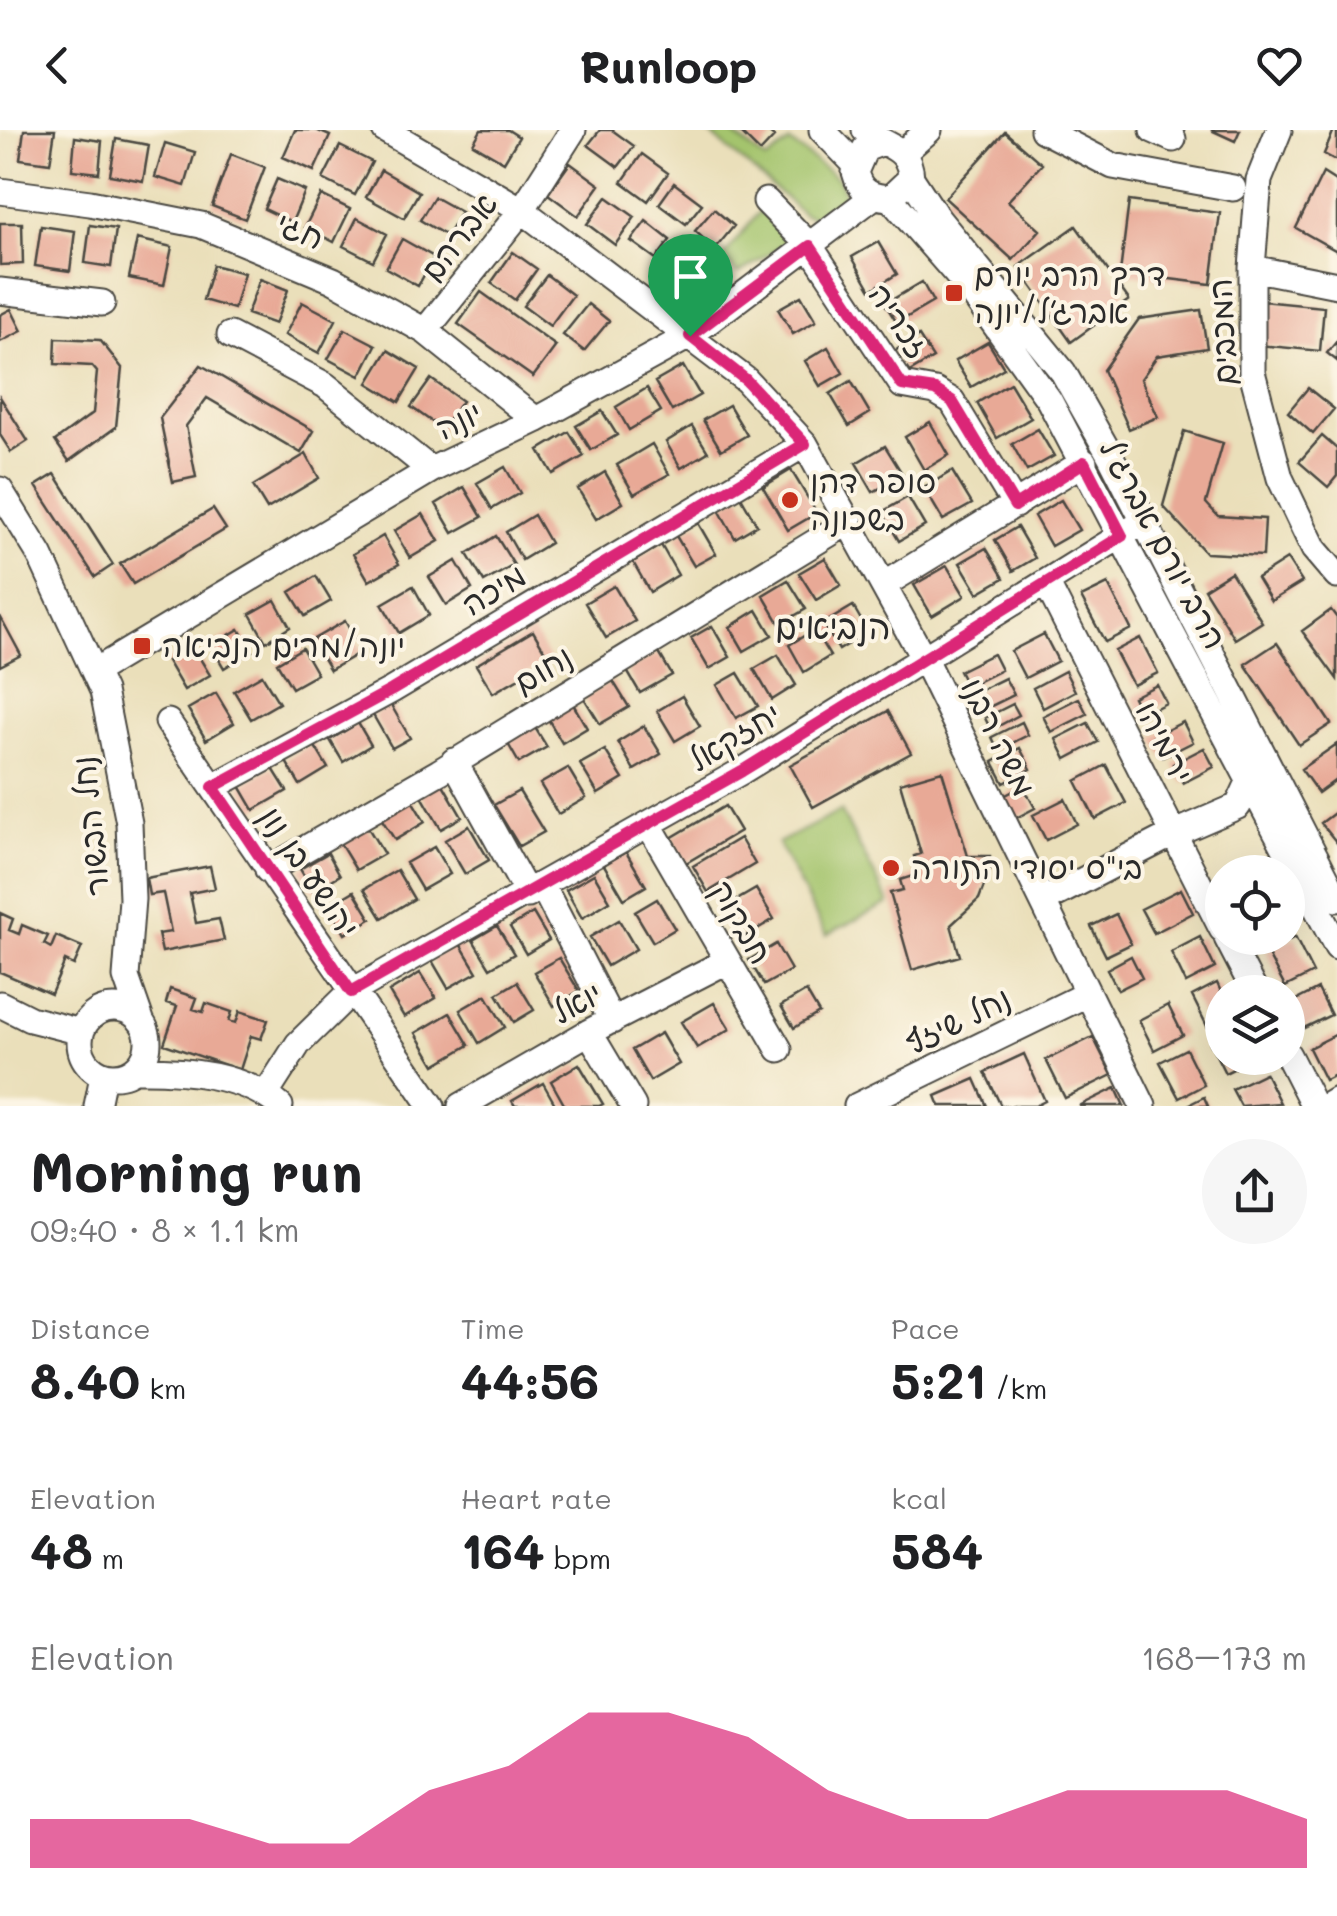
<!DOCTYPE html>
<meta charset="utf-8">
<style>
body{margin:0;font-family:Mali,"Playpen Sans Hebrew",sans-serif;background:#f6f6f6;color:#202124;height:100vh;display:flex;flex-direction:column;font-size:38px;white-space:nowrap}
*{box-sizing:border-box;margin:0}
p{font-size:32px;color:#757577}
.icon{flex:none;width:55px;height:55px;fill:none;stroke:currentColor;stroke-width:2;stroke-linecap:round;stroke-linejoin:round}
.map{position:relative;height:976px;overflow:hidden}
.details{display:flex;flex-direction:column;background:#fff;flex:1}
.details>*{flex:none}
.tools{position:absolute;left:1205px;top:725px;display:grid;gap:20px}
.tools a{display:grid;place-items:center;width:100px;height:100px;border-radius:50%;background:#fff;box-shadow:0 10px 40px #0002;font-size:50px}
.pin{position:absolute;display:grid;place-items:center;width:85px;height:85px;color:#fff;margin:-102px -42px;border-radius:50% 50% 50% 0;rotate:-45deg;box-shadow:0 0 10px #0007}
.pin .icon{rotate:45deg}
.round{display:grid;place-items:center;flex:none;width:105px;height:105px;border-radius:52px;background:#f6f6f6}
.overview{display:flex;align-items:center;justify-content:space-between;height:170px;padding:0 30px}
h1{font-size:55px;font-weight:700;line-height:75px}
.stats{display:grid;grid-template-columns:repeat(3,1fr);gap:15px;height:170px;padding:10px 30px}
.stats div{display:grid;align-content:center}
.stats b{font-size:50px;font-weight:700}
.stats small{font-size:28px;font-weight:400}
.stats p{font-size:28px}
.chart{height:280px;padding:20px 30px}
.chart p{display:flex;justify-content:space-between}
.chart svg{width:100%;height:180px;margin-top:10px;fill:#db2777;opacity:.7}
header{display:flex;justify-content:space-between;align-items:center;height:130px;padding:0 30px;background:#fff;font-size:45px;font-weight:700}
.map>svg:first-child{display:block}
.green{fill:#a4c46d;stroke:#68784c;stroke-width:2.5}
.building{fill:#e8a996}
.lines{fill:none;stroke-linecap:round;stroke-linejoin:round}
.minor-casing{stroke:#484640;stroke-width:29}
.minor{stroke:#fff;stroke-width:25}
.route-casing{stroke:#fff;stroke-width:20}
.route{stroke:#db2777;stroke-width:12}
.poi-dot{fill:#c8321e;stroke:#fcf5e5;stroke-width:4}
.labels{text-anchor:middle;stroke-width:8;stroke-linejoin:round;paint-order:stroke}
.street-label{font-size:32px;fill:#2b2b2b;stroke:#fcf5e5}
.poi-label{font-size:32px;fill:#2b2b2b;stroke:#fcf5e5;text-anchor:start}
.neighbourhood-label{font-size:35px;fill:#2b2b2b;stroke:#fcf5e5}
</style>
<header><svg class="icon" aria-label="back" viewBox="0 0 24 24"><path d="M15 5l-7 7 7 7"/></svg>Runloop<svg class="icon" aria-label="heart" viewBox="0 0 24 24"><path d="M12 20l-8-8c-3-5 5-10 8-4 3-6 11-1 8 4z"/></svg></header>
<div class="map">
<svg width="1337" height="976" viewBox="0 0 1337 976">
<rect width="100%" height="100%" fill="#fcf5e5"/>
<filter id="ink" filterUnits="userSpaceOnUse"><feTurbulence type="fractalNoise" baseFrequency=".01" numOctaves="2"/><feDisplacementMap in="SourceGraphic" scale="20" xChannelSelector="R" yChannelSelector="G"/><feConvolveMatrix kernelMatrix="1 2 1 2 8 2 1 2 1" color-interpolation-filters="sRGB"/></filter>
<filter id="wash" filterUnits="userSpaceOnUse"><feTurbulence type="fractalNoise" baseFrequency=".0048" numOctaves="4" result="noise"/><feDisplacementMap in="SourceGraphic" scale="40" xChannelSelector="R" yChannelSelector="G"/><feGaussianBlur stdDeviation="2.25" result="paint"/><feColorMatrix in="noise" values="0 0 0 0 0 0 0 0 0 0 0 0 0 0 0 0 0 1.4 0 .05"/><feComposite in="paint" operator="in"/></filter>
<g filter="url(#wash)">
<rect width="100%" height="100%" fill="#eadfba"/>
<path class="green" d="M706,0h22l38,30 24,-18 48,37 7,16 -20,25 -21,-6z
M761,80l35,27 -58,37 -15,-17z
M841,681l48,92 -63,32 -48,-92z"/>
<g id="blocks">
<path class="building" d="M24,0h31l-5,33 -30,-4z
M295,0h21l14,6 -16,35 -31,-14z
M481,0h27l11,7 -15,25 -31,-18z
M600,0h12l22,16 -16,21 -30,-22z
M738,0h28l8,7 -14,15z
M1211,0h29l-5,11z
M1334,0h3v31l-13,-7z
M1005,2l37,32 -34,37 32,29 -27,30 -68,-62z
M75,7l27,4 -3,32 -27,-3z
M116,9l33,6 -6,36 -33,-6z
M165,13l30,9 -10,34 -30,-9z
M340,16l32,16 -17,33 -32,-16z
M231,24l34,13 -20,52 -33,-13z
M642,24l26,19 -20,28 -26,-19z
M570,33l30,22 -22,31 -30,-22z
M381,40l38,22 -15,26 -38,-21z
M1323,43l14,9v69l-41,-23z
M277,49l28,12 -13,31 -28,-13z
M674,53l28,21 -16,20 -27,-20z
M321,65l29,14 -16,33 -29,-15z
M434,67l27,15 -14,24 -27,-16z
M607,67l28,20 -20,28 -28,-21z
M1129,71l91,12 -9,71 -91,-11z
M714,79l20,17 -19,23 -20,-18z
M357,88l30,16 -14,27 -30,-15z
M646,91l24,19 -14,19 -25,-18z
M0,93h22l1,41 -23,1z
M90,95l26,4 -5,38 -26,-4z
M41,96l34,5 -5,40 -35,-5z
M1076,96l53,74 -58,42 -53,-75z
M137,109l35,8 -8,38 -35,-7z
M402,109l32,18 -16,29 -32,-18z
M878,112l19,32 -26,16 -19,-33z
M684,115l23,20 -17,20 -23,-20z
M513,122l24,17 -22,31 -24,-17z
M213,135l31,8 -10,36 -31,-9z
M547,145l26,20 -23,31 -27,-20z
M260,149l28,11 -13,34 -28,-10z
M922,152l11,20 -36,21 -12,-19z
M481,162l75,54 -23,31 -75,-53z
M801,166l15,25 -23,13 -15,-25z
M1262,171l62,6 -4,44 -62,-6z
M302,172l34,18 -17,33 -34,-18z
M588,174l21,17 -25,30 -21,-16z
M11,179l11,22 -22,11v-27z
M1201,180l6,38 -50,8 -16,23 17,38 -29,12 -26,-59 36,-51z
M345,199l31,16 -16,31 -32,-17z
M919,206l14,22 -27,16 -13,-22z
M56,208l44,2 22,28 -6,59 -47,34 -14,-20 38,-28 4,-41 -5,-6 -37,-2z
M1337,211v20l-10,-8z
M988,212l16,26 -33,19 -16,-26z
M828,217l15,26 -23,13 -15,-25z
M388,220l31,19 -20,33 -31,-19z
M201,235l113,66 -13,22 -94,-55 -21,28 10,51 -23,5 -13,-64z
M683,236l17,29 -28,16 -17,-29z
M431,249l31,22 -20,28 -31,-22z
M851,251l19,32 -21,13 -19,-32z
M1010,253l21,35 -34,20 -20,-35z
M647,258l14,23 -32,19 -13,-23z
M1308,258l26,21 -21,25 -25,-22z
M0,267l28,44 -17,11 -11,-17z
M729,275l18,30 -26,15 -18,-30z
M602,281l15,24 -26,15 -15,-24z
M930,292l19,33 -25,15 -19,-33z
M692,296l16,26 -27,16 -15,-26z
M1038,299l16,27 -27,15 -15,-27z
M1184,301l39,12 -17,60 12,13 47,3 -2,37 -57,-3 -43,-47z
M569,302l15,24 -31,18 -14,-24z
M1322,306l15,13v27l-9,11 -29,-25z
M652,314l17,30 -35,20 -17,-29z
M885,316l18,29 -30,17 -17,-29z
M306,324l13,24 -52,31 -14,-23z
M505,337l15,26 -28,16 -15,-26z
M791,340l26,43 -29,17 -25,-43z
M952,341l20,33 -29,16 -19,-32z
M605,342l18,31 -27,16 -18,-30z
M55,344l58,91 -18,12 -59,-91z
M464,357l18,30 -29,16 -17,-29z
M740,365l17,30 -22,13 -17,-30z
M908,367l17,29 -26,15 -17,-29z
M1061,370l18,30 -28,16 -17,-30z
M213,379l13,20 -93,55 -13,-20z
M423,384l16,27 -29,17 -16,-27z
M534,385l16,28 -28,17 -16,-28z
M698,393l18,31 -22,12 -18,-30z
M1017,397l18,31 -22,13 -18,-31z
M383,406l16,28 -30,17 -16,-27z
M496,406l18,29 -30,17 -17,-28z
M661,415l17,30 -28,17 -17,-30z
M986,418l18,30 -26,15 -18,-30z
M825,428l16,27 -25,15 -17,-27z
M1287,429l15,23 -31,19 -14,-23z
M456,431l16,28 -26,16 -17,-28z
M947,436l18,30 -33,20 -18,-31z
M1231,442l31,50 -27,17 -31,-50z
M316,446l15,25 -26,15 -15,-24z
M788,450l18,29 -26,15 -17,-29z
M1108,454l23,45 -26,13 -24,-45z
M413,456l16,29 -30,18 -17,-29z
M614,456l21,35 -29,17 -21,-35z
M275,470l15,27 -24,15 -16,-28z
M853,476l15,26 -29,18 -16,-26z
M757,480l15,25 -28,16 -14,-24z
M1331,480l6,8v61l-35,-48z
M0,486l21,39 -21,11z
M345,491l17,30 -32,19 -18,-30z
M712,496l18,31 -21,12 -18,-31z
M239,499l13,22 -28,17 -13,-22z
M814,500l16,26 -26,16 -15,-27z
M533,501l17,29 -57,33 -17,-28z
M1044,504l14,27 -33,17 -14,-27z
M1140,508l18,35 -25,12 -18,-34z
M1277,513l54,81 -32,21 -54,-81z
M193,517l17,28 -26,15 -17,-29z
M302,518l15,26 -25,14 -15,-25z
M659,523l13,22 -32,18 -13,-22z
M993,524l8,16 -34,17 -8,-16z
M778,525l18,30 -24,15 -18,-31z
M1065,541l10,20 -32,17 -10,-20z
M738,543l20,33 -22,12 -19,-33z
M262,545l17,28 -28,16 -17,-28z
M1005,548l9,17 -31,15 -9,-17z
M613,551l16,26 -29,17 -16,-26z
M1157,555l9,18 -24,12 -9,-18z
M216,563l18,30 -28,17 -18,-31z
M682,566l18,30 -25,15 -18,-30z
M1079,568l8,16 -36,18 -8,-16z
M573,574l14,24 -25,15 -14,-24z
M1013,574l6,11 -28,15 -6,-12z
M391,575l19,33 -18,10 -19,-33z
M888,581l23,42 -98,54 -23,-42z
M1022,592l6,13 -30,15 -6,-13z
M1183,592l10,20 -30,15 -10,-20z
M358,593l13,22 -28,17 -13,-22z
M1088,593l10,19 -32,17 -10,-20z
M534,596l13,21 -28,16 -12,-21z
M644,596l17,28 -27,16 -16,-28z
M313,613l15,25 -28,17 -15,-25z
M1337,614v35l-19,14 -17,-24z
M1020,618l11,21 -27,14 -11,-21z
M1204,618l10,19 -31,16 -10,-19z
M605,620l18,29 -25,15 -18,-30z
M1106,635l20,38 -31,16 -19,-38z
M272,637l15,24 -33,19 -14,-24z
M568,638l18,30 -28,16 -18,-30z
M942,641l26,85h22v14l-11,29 -28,26 9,31 -48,14 -22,-77 13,-3 -3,-10 19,-6 -5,-18 7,-2 -21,-71z
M440,649l22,38 -21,12 -22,-38z
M1023,656l12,22 -21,11 -12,-22z
M519,661l25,41 -25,14 -25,-41z
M410,667l15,25 -30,18 -16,-25z
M1065,669l12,25 -31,16 -13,-25z
M725,676l15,25 -54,32 -15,-25z
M1337,681v32l-16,-20z
M364,691l20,33 -28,16 -20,-33z
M469,696l20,34 -24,14 -20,-34z
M740,708l15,26 -47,28 -15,-26z
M434,717l16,27 -28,16 -16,-27z
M626,722l20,34 -22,13 -20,-34z
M328,723l12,22 -27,16 -13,-22z
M1258,732l5,10h-24z
M210,736l5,22 -25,5 6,30 23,-4 5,21 -62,12 -4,-18 13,-2 -8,-39 -14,2 -3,-17z
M397,740l17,29 -32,19 -18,-29z
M594,744l16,27 -28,17 -16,-28z
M756,759l18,30 -30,18 -19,-30z
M1181,759l12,24 -39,20 -13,-24z
M354,761l17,28 -26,15 -16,-28z
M657,769l18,30 -22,13 -18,-30z
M0,783l13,6 -4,11 10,4 3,-9 26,11 -4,8 7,4 5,-12 26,11 -8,18 -9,-4 -14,33 -51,-22z
M533,783l16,27 -23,14 -16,-27z
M1116,784l15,30 -25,12 -15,-30z
M619,790l17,29 -29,17 -17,-29z
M497,796l17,28 -24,14 -17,-28z
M1200,807l15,31 -29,15 -15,-31z
M1295,807l18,36 -28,14 -19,-36z
M459,812l18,30 -29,16 -17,-29z
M776,814l15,26 -27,15 -15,-25z
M1131,826l11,22 -24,12 -11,-21z
M559,828l20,33 -25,15 -20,-34z
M420,843l16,25 -32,19 -15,-25z
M517,852l17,28 -20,12 -17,-28z
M1217,853l5,11v27l-14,7 -16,-32z
M170,859l27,9 -4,11 10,3 3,-9 26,9 -3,9 7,2 4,-12 28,9 -7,19 -10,-3 -11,34 -76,-26 13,-38 -11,-3z
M1318,859l13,26 -27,13 -13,-25z
M806,861l13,22 -25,15 -13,-22z
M486,865l19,32 -26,16 -19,-33z
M714,873l16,26 -33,19 -16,-26z
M1168,875l15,30 -29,15 -15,-30z
M450,883l19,32 -34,20 -19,-32z
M661,903l18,31 -29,17 -18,-31z
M1337,904v40l-12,6 -16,-32z
M1093,907l19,38 -47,23 -19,-38z
M1222,907v21h34l-31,15 -15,-30z
M1186,919l18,36 -25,13 -19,-36z
M1024,924l21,47 -10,5h-34l-16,-34z
M579,934l24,40 -4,2h-34l-14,-25z
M1265,943l15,30 -39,3 -9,-17z
M975,949l12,27h-47l-4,-10z
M543,953l13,23h-41l-3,-5z
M1116,958l8,18h-45z
M1204,967l4,9h-22z"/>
</g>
</g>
<g filter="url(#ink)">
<use href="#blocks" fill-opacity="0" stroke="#484640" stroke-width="2.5"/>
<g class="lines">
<g class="minor-casing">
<path id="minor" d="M385,0l137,80 224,170 59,64 120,217 218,445
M822,0l34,35
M865,0c20,18 45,15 46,48l-21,20c-19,-1 -30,-6 -35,-26l10,-23 18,-7
M1043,0l70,36 120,22
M1153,0l20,9
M1279,0l-20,50 -7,88v104l28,106 34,71 23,27
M904,22l25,-22
M911,48l27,41 125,153 47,83 227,444
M0,61l90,12 111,22 132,55 92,51 111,89
M890,68l77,88 82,114 288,547
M766,71l44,45 92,139 33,6 17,10 63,104
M1252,138l85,17
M0,161l102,12
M425,201l97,-121 51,-80
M230,205l95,50 106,85
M0,360l40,65 63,136 26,132 3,76 -6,78 15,43
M885,454l199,-122
M1047,454l175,345
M97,540l334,-200 105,-50 153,-84 184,-139
M168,592l264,384
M454,631l74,134
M213,657l179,-97 413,-246
M649,695l130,224
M268,740l171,-98 411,-251
M543,757l69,134
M1043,771l130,-67 65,-28 13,-28
M1227,808l28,54
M0,874l30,15 51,13
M80 912a34 34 0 1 1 68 0a34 34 0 1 1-68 0Z
M589,902l44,74
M1288,925l26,51
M134,940c46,-1 110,4 146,36
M266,964l32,-50 53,-52 391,-221 401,-249
M97,976l6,-30
M461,976l128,-74 136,-70
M857,976l230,-112
M1327,976l10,-6"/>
</g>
<use href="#minor" class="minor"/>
</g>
</g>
<g class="lines" filter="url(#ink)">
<g class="route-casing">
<path id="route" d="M810,116l92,139 33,5 17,11 63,105 69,-44 38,74 -380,235 -391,221 -138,-205 179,-97 413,-246 -59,-64 -56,-44z"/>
</g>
<use href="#route" class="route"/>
</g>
<g class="poi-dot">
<rect x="944" y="153" width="20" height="20" rx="5"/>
<circle cx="790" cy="370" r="10"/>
<rect x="132" y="506" width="20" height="20" rx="5"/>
<circle cx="891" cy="738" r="10"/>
</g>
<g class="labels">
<g class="street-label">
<text transform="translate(300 101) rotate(23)" y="11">חגי</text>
<text transform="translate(459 107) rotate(-52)" y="11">אברהם</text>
<text transform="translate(899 191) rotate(56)" y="11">זכריה</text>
<text transform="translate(1223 202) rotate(-93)" y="11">המכבים</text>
<text transform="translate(459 291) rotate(-26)" y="11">יונה</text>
<text transform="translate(1163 414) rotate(62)" y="11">הרב יורם אברג'ל</text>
<text transform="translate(494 460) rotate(-31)" y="11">מיכה</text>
<text transform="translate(543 540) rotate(-31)" y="11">נחום</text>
<text transform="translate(735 607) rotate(-31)" y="11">יחזקאל</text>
<text transform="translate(998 607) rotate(64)" y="11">משה רבנו</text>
<text transform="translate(1164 612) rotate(63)" y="11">ירמיהו</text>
<text transform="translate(91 696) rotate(-96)" y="11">נחל הבשור</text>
<text transform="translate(309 742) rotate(56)" y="11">יהושע בן נון</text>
<text transform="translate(741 792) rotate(60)" y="11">חבקוק</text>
<text transform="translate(577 873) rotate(-28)" y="11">יואל</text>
<text transform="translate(958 891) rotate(-26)" y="11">נחל שיזף</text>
</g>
<g class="poi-label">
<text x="974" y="156">דרך הרב יורם<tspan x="974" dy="37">אברג׳ל/יונה</tspan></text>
<text x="810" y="363">סופר דהן<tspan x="810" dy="37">בשכונה</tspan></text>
<text x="162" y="527">יונה/מרים הנביאה</text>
<text x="911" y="749">בי"ס יסודי התורה</text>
</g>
<g class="neighbourhood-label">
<text x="833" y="509">הנביאים</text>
</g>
</g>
</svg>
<div class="tools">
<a><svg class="icon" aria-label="locate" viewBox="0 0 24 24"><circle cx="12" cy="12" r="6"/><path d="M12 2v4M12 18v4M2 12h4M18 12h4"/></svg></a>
<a><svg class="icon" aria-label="layers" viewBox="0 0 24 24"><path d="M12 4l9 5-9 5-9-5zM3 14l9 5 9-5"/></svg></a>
</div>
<div class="pin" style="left:690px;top:206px;background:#1e9e55"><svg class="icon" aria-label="arrive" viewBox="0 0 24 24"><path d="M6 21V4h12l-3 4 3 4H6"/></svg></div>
</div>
<section class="details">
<div class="overview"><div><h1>Morning run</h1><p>09:40 · 8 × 1.1 km</p></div><a class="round"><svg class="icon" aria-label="share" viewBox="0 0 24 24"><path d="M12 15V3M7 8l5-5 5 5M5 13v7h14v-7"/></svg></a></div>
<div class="stats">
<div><p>Distance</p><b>8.40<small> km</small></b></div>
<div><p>Time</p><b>44:56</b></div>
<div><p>Pace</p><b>5:21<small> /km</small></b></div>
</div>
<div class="stats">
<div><p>Elevation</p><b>48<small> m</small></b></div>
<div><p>Heart rate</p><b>164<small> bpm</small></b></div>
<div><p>kcal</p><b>584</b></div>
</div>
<div class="chart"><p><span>Elevation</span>168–173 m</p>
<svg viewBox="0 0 160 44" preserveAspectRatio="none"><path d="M0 44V32L10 32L20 32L30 38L40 38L50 25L60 19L70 6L80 6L90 12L100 25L110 32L120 32L130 25L140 25L150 25L160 32V44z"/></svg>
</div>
</section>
